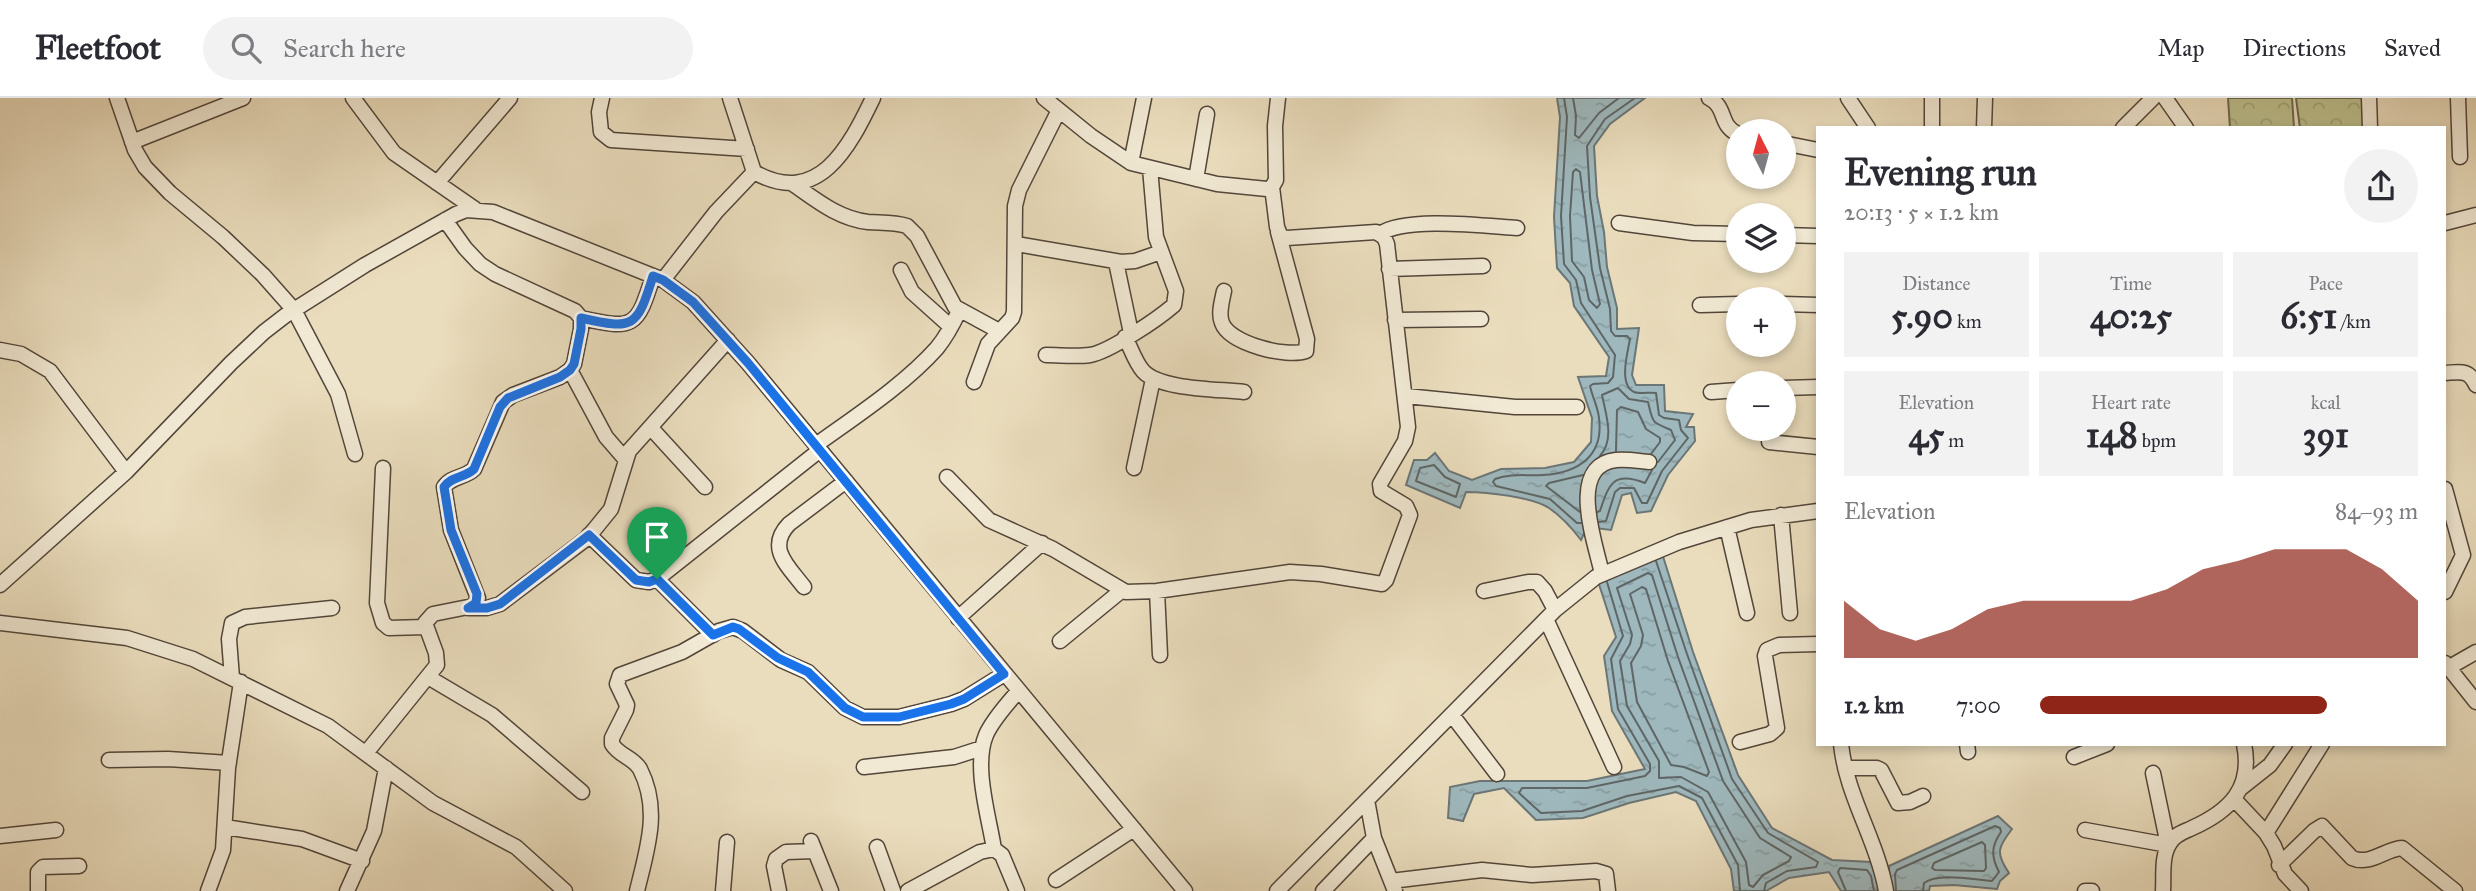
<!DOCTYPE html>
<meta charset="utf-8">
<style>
body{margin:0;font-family:"IM FELL Great Primer",serif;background:#f2f2f3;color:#2b2b33;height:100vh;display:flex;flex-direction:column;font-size:26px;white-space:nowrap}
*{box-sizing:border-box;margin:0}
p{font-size:23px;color:#7c7c81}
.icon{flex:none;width:38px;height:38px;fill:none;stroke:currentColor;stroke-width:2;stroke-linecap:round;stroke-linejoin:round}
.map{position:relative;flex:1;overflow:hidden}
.drawer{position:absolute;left:1816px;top:28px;width:630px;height:620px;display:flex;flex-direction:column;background:#fff;border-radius:0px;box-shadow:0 4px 10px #0003}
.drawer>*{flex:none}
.needle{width:46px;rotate:354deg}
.tools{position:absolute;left:1726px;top:21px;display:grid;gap:14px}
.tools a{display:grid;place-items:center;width:70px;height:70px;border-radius:50%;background:#fff;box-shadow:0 4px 10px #0003;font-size:35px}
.pin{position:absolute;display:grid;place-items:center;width:60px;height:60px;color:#fff;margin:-72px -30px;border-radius:50% 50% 50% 0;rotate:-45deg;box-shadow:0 0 7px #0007}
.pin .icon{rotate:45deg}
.round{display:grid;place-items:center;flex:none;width:74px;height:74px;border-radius:37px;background:#f2f2f3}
.head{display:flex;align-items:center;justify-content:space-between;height:119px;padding:0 28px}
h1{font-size:38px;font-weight:700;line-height:52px}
.metrics{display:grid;grid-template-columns:repeat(3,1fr);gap:10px;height:119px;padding:7px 28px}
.metrics div{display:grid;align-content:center;border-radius:0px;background:#f2f2f3;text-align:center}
.metrics b{font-size:35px;font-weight:700}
.metrics small{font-size:19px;font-weight:400}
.metrics p{font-size:19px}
.chart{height:196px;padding:14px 28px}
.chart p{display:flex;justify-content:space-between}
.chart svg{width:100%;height:126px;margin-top:7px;fill:#8f2418;opacity:.7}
ul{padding:0 28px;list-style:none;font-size:23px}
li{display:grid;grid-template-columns:112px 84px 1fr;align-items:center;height:52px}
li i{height:18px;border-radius:9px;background:#8f2418}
header{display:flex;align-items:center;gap:42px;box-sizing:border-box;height:98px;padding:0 35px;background:#fff;border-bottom:2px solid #e1e1e2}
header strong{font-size:33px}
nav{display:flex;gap:38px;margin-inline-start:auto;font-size:24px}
.search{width:490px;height:63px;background:#f2f2f3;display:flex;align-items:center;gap:18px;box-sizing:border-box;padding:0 24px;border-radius:38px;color:#7c7c81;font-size:26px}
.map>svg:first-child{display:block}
.park{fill:url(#park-crowns);stroke:#6e6a4e;stroke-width:2}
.water{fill:url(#water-ripples);stroke:#6b7677;stroke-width:2}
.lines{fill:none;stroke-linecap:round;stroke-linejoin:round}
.shore{stroke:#5e6666;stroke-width:2}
.minor-casing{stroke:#52463a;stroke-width:17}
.minor{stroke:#f1e9d4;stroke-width:14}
.route-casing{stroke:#fff;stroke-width:14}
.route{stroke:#1a73e8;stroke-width:9}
</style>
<header>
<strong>Fleetfoot</strong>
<div class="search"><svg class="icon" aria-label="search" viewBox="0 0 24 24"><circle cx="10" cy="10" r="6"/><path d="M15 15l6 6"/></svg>Search here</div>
<nav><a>Map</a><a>Directions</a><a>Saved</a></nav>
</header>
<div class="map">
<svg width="2476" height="793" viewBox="0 0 2476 793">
<defs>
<pattern id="park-crowns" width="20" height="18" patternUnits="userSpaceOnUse" patternTransform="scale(1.75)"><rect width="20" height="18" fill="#bcbf8d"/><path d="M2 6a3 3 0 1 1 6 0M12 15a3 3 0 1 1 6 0" fill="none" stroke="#a1a378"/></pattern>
<pattern id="water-ripples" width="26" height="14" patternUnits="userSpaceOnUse" patternTransform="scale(1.75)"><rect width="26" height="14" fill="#9eb8bd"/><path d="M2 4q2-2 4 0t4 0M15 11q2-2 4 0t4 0" fill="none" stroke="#889da1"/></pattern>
</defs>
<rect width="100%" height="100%" fill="#eaddbd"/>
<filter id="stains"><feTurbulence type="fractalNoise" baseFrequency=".00286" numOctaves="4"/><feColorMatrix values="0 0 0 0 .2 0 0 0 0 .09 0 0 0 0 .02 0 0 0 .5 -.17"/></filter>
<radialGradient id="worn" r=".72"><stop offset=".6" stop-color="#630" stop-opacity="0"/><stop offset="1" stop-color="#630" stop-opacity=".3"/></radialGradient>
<path class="park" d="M2228,0h64l2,30h-64z
M2296,0h68l1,30h-65z"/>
<path class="water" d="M1557,0h88l-35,26 -16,22 3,50 7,36 3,35 10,41v21l22,-1 -7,47 4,10h28l1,26 28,3 -7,13h8l1,14 -27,34 -17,36 -14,2 -6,-20 -9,2 -11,35 -24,-3 -6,13c-9,-12 -19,-23 -32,-32 -17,-11 -62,-16 -83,-16l-6,16 -54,-23 8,-25h13l8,-7 14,18 23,9 29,-11 44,-1 29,-6 17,-20 1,-24 -14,-41 28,-1 3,-19 -35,-51 -4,-23 -13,-15 -3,-51 6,-100z
M1661,452l32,102 45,123 34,53 60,32 39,2 7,11 3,18h-40l-12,-19 -40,6 -23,13h-32l-3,-22 -35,-68 -20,-9 -47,11 -46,15 -47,2 -32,-32 -30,6 -11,27 -15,-3 2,-31 30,-6h107l58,-12 -33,-58 -8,-55 12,-19 -19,-59z
M1998,718l14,13c-14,18 -17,24 -3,44l-9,8 -3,8 -43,-4 -24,1 -1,5h-39l-1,-25z"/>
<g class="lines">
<path class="shore" d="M1564,0l3,19 -6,99 3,48 12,16 5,23 34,52 -2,22 -5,6 -15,1 -3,2c2,10 8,21 9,32 5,38 -21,55 -56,57 -16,1 -32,-2 -48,4l-2,3 3,4 54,13 27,24h4
M1573,0l3,18 -1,19 4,3 20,-25 20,-15
M1576,71l4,3 12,98 8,34 -3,4 -8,-8 -5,-23 -12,-16 -2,-45 3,-44z
M1616,353l1,-41 4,-3 17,5 8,17 14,9v4l-9,12
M1600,358c15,-17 6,-41 2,-61l16,-7 11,11 19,3c5,21 3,20 23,28l4,10 -17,22
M1434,367l11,12 15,7 -4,13 -40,-16 4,-13z
M1580,414l-34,-26 3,-3 34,-8
M1597,414l3,-1c9,-28 14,-40 45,-28l7,-13
M1599,424l7,-1 9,-29 5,-4h14l8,15h5l15,-32 26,-33 -7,-8 -2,-10 -15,-2 -5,-3 -3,-22c-6,-1 -16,1 -22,-1 -16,-7 -6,-41 -4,-53l-3,-3h-12l-4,-5 -1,-22 -10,-41 -10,-71 -3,-51 18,-27 30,-21
M1656,463l31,93 45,125 36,54 50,29 -2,5 -29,4 -21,12 -2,8
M1648,475l4,2 26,82 45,124 37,57 31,19 -2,4 -26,14 -10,12 -4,-2 -3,-23 -38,-70 -27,-15 -22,1v-17l-32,-55 -7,-45 10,-17 2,-9 -15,-47z
M1607,484l16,54 -12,23 7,50 32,55v7l-5,5 -58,12h-65l-3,5 22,20 41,-2 45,-15 52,-10 23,12 36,67 2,26
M1642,489l4,2 22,72 41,111 -2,4 -23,-9 -13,-2 -34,-63 -6,-39 10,-17 2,-11 -13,-41z
M1982,744l3,3 1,23 -2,3 -49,-1 -3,-2 2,-5z
M1846,793l-8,-19 2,-4 27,2 4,6 3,15
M1896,793l-1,-17 2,-4 98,-44 5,2 1,4c-10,14 -10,25 -2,40l-7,9c-17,-1 -54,-9 -68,2l-1,8"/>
<g class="minor-casing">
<path id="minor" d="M117,0l18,52 10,17 25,26 53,44 40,38 31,35 44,84 17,60
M353,0l41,55 81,56
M602,0l-3,14 2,20 10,8 136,9
M1044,0l47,38 40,27 86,21 50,5 5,-2 4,-7 -1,-54 3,-28
M1709,0c18,9 10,28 29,36
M1848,0l20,30
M1932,0v30
M2165,0l21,30
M2369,0l1,30
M2458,0l2,59
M1984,30l1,-30
M2123,30l30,-30
M132,44l111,-44
M1783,45l35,7
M1131,65l13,-65
M754,74c64,36 95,-24 119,-74
M1196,81l11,-65
M437,85l73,-85
M793,86c23,16 46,35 75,38 13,1 26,0 39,4l10,10 38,71 44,24
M1619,125l74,10 45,1
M2445,125l31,-8
M1380,136c25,-18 106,-8 137,-6
M1783,137l35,1
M1016,146l105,18 14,-1 26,-9
M1116,164l15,71
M1389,171l94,-3
M901,172l11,22 39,35
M663,182l53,-68 38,-40 -24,-74
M1224,193c-2,10 -6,23 -2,32 8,21 65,35 84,28l1,-12 -29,-107
M1783,206l35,1
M1700,207l38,-1
M581,220c53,12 56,10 72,-42
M1395,222l86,-1
M1125,239c6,11 10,25 18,34 17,19 77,18 101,21
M0,252l21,4 29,17 76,101
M1046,257c14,0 30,2 44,0 19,-3 68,-36 84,-50l2,-14 -20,-54 -6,-69
M570,272l36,67 19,22
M2445,275c15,-1 24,-4 31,12
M974,284l14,-38 24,-26 2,-6 1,-106 4,-16 40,-80
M1783,290l35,-1
M1711,294l27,-2
M1406,298l109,11h62
M651,330l54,59
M1769,344l49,5
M816,347c40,-29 88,-60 121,-97 9,-11 16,-24 22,-37
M383,370l-6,135 6,20 6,5 36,-1
M1134,370l19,-89
M947,379l42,43 64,29 73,43 31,-1 133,-19 31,2 61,10 4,-4 24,-65 -4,-9 -25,-15 -1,-7 25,-43 3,-14 -21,-183 -3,-7 -8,-5 -89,6 -6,-1 -4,-10 -5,-40
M2445,391l18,66 -18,37
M1781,417l9,98
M1727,429l20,86
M589,437l47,45 13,2 8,-3 163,-129
M1602,476c-6,-30 -36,-108 14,-114 11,-1 22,1 33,2
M657,481l56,56
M0,487l126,-113 105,-109 33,-31 22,-17 79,-50 91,-51 10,-4 27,2 170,68 30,22 55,61 437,528
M804,489c-16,-21 -38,-39 -15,-63l57,-43
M1157,493l3,64
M1484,493l44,-9h9l8,9 10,19
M468,510h19l13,-4 86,-65 8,-9 17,-21 18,-58 99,-111
M958,520l84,-75
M1546,521l68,148
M0,525l127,15 66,21 135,67 105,77 83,44 49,44
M1060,543l61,-50
M2445,565l31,39
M2448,570l28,-16
M428,579l64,38 90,77
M232,580l-3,-39 3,-16 13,-6 87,-9
M1452,617l45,59
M1740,644l30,-8 7,-6 -12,-72 2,-6 12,-5 39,-1
M1841,646c5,51 36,96 45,147
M1967,646l1,8
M366,655l71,-88 -1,-12 -11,-30 8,-9 40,-8 5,-8 -27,-68 -7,-43c7,-11 21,-9 30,-18l29,-67 10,-7 47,-18 10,-7 4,-6 7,-35v-11l-6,-7 -80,-37 -15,-10 -15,-16 -20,-28
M2074,659l33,-13
M109,662l59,-1 61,4
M864,669l90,-10 28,-9
M1845,670h32l4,2 17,33 12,-1 13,-6
M2241,690l29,-23 15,-21
M2234,701l32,34 8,13 11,28 16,17
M1367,702l7,38 21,53
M225,729l77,12 60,22
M2085,732l83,15 -15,-72
M2266,735l56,-89
M0,738l56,-6
M811,743l20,50
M877,749l16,44
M994,751c-5,-32 -21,-83 -8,-114 7,-16 21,-30 32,-44
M2279,767l35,-34 8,-5 30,32c18,8 33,-9 50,-10l53,43
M1056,782l78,-51
M1391,783l91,-11 50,5 64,-4 10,3 2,17
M38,793v-19l5,-5 36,-1
M208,793l15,-41 5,-82 13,-86
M347,793l27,-60 12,-63
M637,793c10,-42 24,-81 3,-122 -7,-12 -21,-13 -28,-25v-6l14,-28 1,-5 -10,-21 3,-9 62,-23 37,-21 14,-4 10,4 38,29 27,12 37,36 18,9h36l52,-13 13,-5 40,-25
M723,793l4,-49
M779,793l-5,-25 2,-7 10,-7 29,-1
M908,793l72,-39 14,-3 8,6 15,36
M1277,793l278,-281 41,-33 83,-35 72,-22 67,-9
M1323,793l51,-53
M2085,793h7
M2163,793c1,-15 -2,-35 7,-48 5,-9 14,-11 22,-15 38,-17 61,-40 52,-84"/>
</g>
<use href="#minor" class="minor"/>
</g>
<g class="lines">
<g class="route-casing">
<path id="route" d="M653,178l10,4 30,22 55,61 256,311 -40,25 -13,5 -52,13h-36l-18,-9 -37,-36 -30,-14 -39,-29 -6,-2 -20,8 -56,-56 -8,3 -13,-2 -47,-45 -89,69 -13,4h-19l8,-5 1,-9 -26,-64 -7,-43c7,-11 21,-9 30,-18l26,-62 8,-9 52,-21 10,-7 4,-6 7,-35v-11c53,12 56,10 72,-42z"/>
</g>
<use href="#route" class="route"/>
</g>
<rect width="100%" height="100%" filter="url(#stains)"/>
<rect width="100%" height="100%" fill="url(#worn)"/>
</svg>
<div class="tools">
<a><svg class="needle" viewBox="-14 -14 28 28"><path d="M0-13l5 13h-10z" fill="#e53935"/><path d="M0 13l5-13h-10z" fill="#7c7c81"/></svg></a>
<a><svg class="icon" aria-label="layers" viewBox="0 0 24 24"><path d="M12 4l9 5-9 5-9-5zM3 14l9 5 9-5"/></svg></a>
<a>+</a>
<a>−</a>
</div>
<div class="pin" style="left:657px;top:481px;background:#1e9e55"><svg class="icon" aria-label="arrive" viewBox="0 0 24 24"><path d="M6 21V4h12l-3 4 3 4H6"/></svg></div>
<section class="drawer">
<div class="head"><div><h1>Evening run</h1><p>20:13 · 5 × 1.2 km</p></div><a class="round"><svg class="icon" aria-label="share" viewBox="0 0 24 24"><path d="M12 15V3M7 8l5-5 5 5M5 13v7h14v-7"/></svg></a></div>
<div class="metrics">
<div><p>Distance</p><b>5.90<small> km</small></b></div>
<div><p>Time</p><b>40:25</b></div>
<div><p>Pace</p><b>6:51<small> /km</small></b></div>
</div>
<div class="metrics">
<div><p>Elevation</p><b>45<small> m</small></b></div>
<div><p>Heart rate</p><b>148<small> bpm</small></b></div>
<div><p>kcal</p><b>391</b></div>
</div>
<div class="chart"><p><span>Elevation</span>84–93 m</p>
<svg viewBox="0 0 160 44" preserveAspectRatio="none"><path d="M0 44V24L10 34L20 38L30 34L40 27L50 24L60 24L70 24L80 24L90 20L100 13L110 10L120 6L130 6L140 6L150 13L160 24V44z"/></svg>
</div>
<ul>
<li><b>1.2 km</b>7:00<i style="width:76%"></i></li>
</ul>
</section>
</div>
